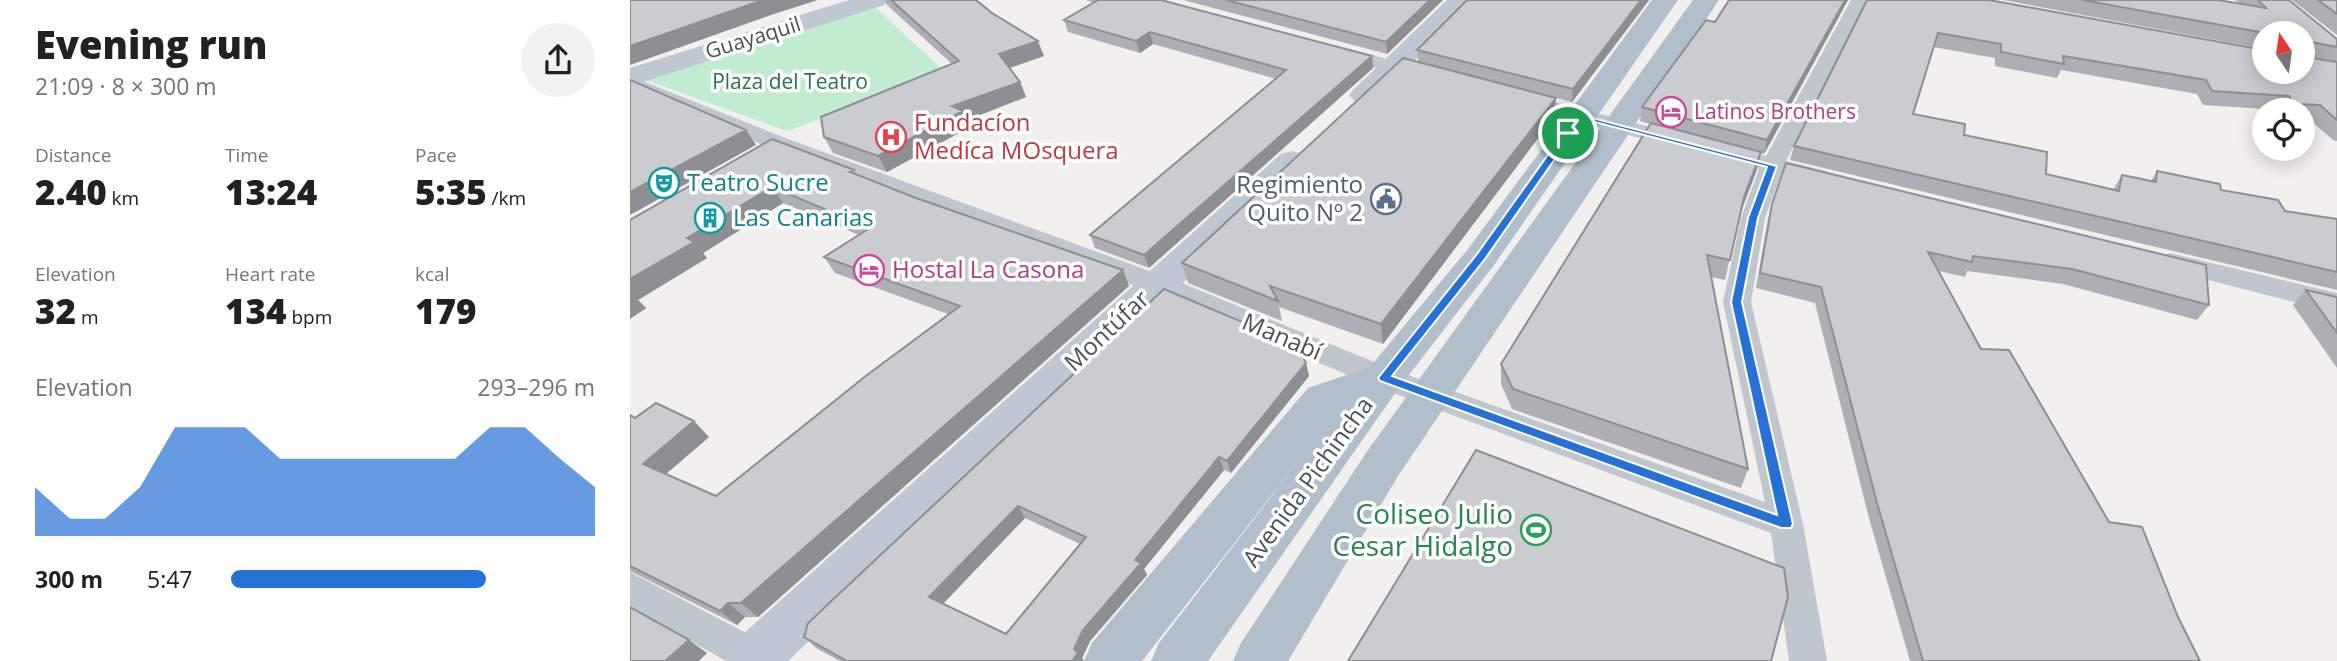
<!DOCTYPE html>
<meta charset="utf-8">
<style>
body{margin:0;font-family:"Open Sans",sans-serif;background:#f2f2f2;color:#202124;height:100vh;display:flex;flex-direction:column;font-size:26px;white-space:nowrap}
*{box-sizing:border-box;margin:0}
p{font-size:23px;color:#757577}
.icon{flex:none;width:38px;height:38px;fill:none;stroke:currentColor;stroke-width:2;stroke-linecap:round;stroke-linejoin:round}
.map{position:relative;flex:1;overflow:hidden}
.side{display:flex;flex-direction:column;background:#fff;width:630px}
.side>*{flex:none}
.needle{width:46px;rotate:347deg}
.fabs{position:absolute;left:1622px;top:21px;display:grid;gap:14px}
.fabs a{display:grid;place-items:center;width:63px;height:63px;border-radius:50%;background:#fff;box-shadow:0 4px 18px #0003;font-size:35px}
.pin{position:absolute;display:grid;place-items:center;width:60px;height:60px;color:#fff;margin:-30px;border:4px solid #fff;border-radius:50%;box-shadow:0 2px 7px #0007}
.round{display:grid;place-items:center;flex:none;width:74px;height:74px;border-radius:37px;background:#f2f2f2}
.headline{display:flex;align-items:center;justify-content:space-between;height:119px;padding:0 35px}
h1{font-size:38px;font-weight:800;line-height:52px}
.figures{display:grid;grid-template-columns:repeat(3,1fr);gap:10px;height:119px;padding:7px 35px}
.figures div{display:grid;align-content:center}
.figures b{font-size:35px;font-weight:800}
.figures small{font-size:19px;font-weight:400}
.figures p{font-size:19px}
.chart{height:196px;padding:14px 35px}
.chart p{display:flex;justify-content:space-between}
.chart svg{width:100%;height:126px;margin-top:7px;fill:#2671d5;opacity:.7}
ul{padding:0 35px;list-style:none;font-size:23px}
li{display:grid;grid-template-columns:112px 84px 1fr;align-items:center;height:52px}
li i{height:18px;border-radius:9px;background:#2671d5}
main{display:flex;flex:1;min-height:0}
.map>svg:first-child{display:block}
.green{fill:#c1ecd2}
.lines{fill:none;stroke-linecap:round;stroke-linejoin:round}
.street{fill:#bfc6cd;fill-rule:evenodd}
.secondary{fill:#bec7d2;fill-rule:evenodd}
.primary{fill:#b1becc;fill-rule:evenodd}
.wall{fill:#aeafb5;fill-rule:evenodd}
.shaded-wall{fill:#8d8f93}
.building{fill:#caccd2;stroke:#8d8f93;stroke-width:2;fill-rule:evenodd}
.route{fill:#2671d5;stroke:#fff;stroke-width:2;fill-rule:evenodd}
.labels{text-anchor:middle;stroke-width:7;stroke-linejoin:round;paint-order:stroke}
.far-street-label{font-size:21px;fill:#49525b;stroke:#fff}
.far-park-label{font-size:21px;fill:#1e784c;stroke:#fff}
.far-hotel-label{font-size:21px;fill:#b23c85;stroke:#fff;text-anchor:start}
.health-label{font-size:24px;fill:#be3a42;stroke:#fff;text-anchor:start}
.culture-label{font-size:24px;fill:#0d838f;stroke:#fff;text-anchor:start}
.service-label{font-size:24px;fill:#4e5e75;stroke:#fff;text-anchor:end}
.hotel-label{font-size:24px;fill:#b23c85;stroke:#fff;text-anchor:start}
.street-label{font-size:24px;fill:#49525b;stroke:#fff}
.near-leisure-label{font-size:28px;fill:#27864d;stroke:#fff;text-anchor:end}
</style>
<main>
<section class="side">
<div class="headline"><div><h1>Evening run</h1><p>21:09 · 8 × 300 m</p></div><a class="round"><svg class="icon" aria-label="share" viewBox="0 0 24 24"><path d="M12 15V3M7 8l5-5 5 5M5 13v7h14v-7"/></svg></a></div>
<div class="figures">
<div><p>Distance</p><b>2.40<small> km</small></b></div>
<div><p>Time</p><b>13:24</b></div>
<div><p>Pace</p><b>5:35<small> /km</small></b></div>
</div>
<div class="figures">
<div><p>Elevation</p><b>32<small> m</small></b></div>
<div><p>Heart rate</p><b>134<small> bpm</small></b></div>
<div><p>kcal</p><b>179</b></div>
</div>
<div class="chart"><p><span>Elevation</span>293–296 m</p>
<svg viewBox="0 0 160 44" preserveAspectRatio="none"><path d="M0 44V27L10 38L20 38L30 27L40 6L50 6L60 6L70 17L80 17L90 17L100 17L110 17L120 17L130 6L140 6L150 17L160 27V44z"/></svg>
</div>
<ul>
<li><b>300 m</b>5:47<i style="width:70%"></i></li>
</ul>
</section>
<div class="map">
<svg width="1707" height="661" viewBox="0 0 1707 661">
<rect width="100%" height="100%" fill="#f2efef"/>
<path class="green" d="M245,7l71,66 -159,58 -141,-51z"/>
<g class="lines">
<path class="street" d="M1221,0h18l-83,161 43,11 4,5 -4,5 -8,2 -40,-10 -16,44 -14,84 52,222 24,137h-38l-18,-128 -397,-147 -215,-91 -387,-146 -142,-60v-13l158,63 389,142 217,89 371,132 -42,-200 18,-84 18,-49 -46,-12 -3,-5 3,-5 8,-2 45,11z
M705,45l89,24 3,4 -3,4 -7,2 -89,-24 -3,-4 3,-4z
M888,93l172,44 3,5 -3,5 -8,2 -172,-45 -3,-5 3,-5z
M1540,253l167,40v20l-176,-45 -4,-6 4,-6z
M0,572l145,76 6,13h-55l-96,-54z"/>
<path class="secondary" d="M219,0h39l-4,5 -254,81v-18z
M817,0h28l-101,101 -10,3 -10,-3 -5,-6 5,-6z
M662,151l11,3 5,7 -5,7 -515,493h-63l8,-18 548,-489z"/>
<path class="primary" d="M1022,0h26l-184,265 -96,124 -190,272h-57l8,-18 145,-189 -162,207h-58l8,-18 216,-255 62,-21 98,-118z
M1063,0h26l-321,476 -110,185h-55l8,-18 127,-193z"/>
</g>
<path class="wall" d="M255,0h91l68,56 -34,12 10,14 6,15 -59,23 3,7 -83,45 -54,-19 -9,-16 128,-73 -65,-59z
M456,0h75l211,56 1,12 -224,200 -54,-20 -5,-13 186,-156 -123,-35 -13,9 -72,-21 -4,-12 30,-17z
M553,0h260l-56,54z
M1019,0l-77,102 -38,-10 20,25 -171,227 -104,-37 3,14 -94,-38 -6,-20 236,-201 -1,-12z
M1099,0h119l-84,154 -4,-1 -4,19 -16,41 -15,67 -14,-3 37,192 -7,19 -229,-79 -11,-25v-20l149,-240 -10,-3 2,-14 73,-85z
M1237,0l397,72 39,-39h-39v16l-261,-49h215l21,3 -4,-3h54l48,39v102l-4,-1 -23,-20 -7,-1v-9h-24l-76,-5 -6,-11 -136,-24 -4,8 -62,-12v-8l-62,-11 -20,67 51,21 82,39 67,16 9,-15 29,6 6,-10 64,19 64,21 52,8v71l-547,-130 4,-14z
M1662,0h45v35z
M1156,163l423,142 -12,15 -134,-36 -96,-13 -2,6 -26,-6 42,78 197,268 22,44h-290l-41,-143 -54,-215 -59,-15 12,-69z
M224,170l2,4 60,24 207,72 6,16 -371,331h-13l-8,8 -107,-54v-156l5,3 74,19 -43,37 50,22 232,-182 -113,-41 -11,-16 35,-22 -76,-32 -80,50 4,5 -69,42 8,8 -16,11v-99z
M534,289l142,74 3,13 -78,97 -7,-3 -80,99 3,6 -57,66 -8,17 2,3h-244l-24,-13 -12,-11zM395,518l55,26 -74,90 -63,-30z
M1676,290l31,7v71l-44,-63z"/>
<path class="shaded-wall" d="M133,0h55l-47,15 -141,50v-19z
M800,0h13l-56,54 -1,-12z
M1011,0h8l-77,102 1,-13z
M1215,0h3l-84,154 3,-14z
M520,32l3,12 -13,9 -4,-12z
M408,41l6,15 -38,13 -7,-15z
M742,56l1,12 -224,200 -5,-13z
M390,82l6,15 -59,23 3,7 -83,45 -9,-16 74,-50z
M926,98l-2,19 -171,227 -2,-20z
M116,130l10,15 -126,70v-23z
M1131,152l-5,20 -17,45 5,-20z
M142,187l11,16 -80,50 4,5 -69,42 8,8 -16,11v-40l57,-41z
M493,270l6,16 -371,331 -17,-14z
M676,363l3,13 -78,97 -4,-12z
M64,421l15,16 -49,42 -17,-15z
M589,457l5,13 -80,99 3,6 -57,66 -8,17 2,3h-12l2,-12 9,-19 52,-70z
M388,506l7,12 -86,90 -10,-11z
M98,603l17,14 -8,8 -17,-14z
M59,640l18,13 -8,8h-34z"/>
<path class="building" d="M0,0h133l-133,46z
M261,0h85l16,13 46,28 -39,13 21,28 -68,24 11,5 -85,45 -54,-19 -3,-20 138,-56z
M468,0h63l211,56 -228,199 -54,-20 196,-165 -136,-38 -14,9 -72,-21z
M596,0h204l-44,42z
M837,0h174l-68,89 -156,-39z
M1099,0h116l-78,140 -125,-33 64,-87 9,2z
M1237,0h122l275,50v22h39v-39h-38l-183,-33h136l48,8 -8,-8h31l48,39v8l-26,-5v16l26,4v58l-17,-15 -26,-1 -5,-8 -77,-5 -6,-11 -143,-24 1,8 -63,-12v-8l-63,-11 -25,81 52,10 -1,11 83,17 -1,22 73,17 3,-16 34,7 1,-11 63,13 1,6 57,10 7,11 52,8v53l-543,-126z
M1688,0h19v14z
M773,58l153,40 -175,226 -111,-38 8,15 -96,-38z
M0,80l116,50 -116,62z
M1021,123l110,29 -17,45 -14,63 -23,-5 41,214 -235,-80 -12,-25z
M142,139l82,31 -4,2 66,26 207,72 -382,333h-13l-8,8 -90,-45v-151l5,3 21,-15 38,18 -51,43 73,32 151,-121 93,-69 -136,-49 46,-29 -98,-41 -85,51 7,4 -64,37v-59z
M1156,163l420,102 3,40 -137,-36 -99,-13 -1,6 -44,-10 53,97 28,1 100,172 33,5 36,90 22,44h-277l-46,-158 -56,-216 -61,-14 12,-69z
M534,289l133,56 9,18 -79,98 -8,-4 -84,103 6,3 -58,67 -9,19 4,4 -6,8h-225l-43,-24 4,-14zM388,506l68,31 -80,97 -77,-37z
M1676,290l31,7v36z
M846,450l308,118 4,29 -17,64h-423z
M0,607l59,33 -24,21h-35z"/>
<path class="route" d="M947,114l200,52 -19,52 -16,84 51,222 -2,4h-10l-401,-147 -2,-3 99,-124zM953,119l184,48 -19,51 -17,84 46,213 -385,-139 93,-117z"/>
<defs>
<g id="hotel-ring" transform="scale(1.575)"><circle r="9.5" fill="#fff" stroke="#d1479c" stroke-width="1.5"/><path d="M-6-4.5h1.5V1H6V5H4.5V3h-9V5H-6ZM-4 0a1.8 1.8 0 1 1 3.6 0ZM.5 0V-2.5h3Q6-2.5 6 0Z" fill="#d1479c"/></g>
<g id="hospital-ring" transform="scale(1.575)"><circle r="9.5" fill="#fff" stroke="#e0444e" stroke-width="1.5"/><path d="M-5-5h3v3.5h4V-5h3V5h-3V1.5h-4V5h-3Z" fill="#e0444e"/></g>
<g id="theatre-ring" transform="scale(1.575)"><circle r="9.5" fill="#fff" stroke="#0f9aa8" stroke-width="1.5"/><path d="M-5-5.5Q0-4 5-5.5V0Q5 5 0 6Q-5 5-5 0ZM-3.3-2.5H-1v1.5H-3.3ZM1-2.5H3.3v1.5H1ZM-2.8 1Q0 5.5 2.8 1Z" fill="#0f9aa8"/></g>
<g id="civic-ring" transform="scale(1.575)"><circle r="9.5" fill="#fff" stroke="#5c6f8a" stroke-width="1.5"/><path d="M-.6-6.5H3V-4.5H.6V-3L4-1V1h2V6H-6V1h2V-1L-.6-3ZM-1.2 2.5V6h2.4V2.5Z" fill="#5c6f8a"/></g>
<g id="building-ring" transform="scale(1.575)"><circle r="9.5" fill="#fff" stroke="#0f9aa8" stroke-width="1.5"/><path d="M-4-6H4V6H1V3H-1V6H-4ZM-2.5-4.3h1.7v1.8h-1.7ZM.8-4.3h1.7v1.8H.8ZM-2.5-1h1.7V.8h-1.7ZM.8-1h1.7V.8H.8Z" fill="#0f9aa8"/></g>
<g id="stadium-ring" transform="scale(1.575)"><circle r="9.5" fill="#fff" stroke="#2e9e5b" stroke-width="1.5"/><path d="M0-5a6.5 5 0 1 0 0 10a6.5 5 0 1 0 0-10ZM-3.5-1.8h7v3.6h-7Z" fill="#2e9e5b"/></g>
</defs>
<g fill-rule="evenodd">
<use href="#hotel-ring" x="1041" y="112"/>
<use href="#hospital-ring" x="261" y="137"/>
<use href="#theatre-ring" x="34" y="183"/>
<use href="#civic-ring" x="756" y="199"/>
<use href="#building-ring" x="80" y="218"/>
<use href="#hotel-ring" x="239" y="270"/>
<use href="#stadium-ring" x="906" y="530"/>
</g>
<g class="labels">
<g class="far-street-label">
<text transform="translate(123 38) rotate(-17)" y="7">Guayaquil</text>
</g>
<g class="far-park-label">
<text x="160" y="89">Plaza del Teatro</text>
</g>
<g class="far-hotel-label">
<text x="1064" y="119">Latinos Brothers</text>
</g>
<g class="health-label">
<text x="284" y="131">Fundacíon<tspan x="284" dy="28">Medíca MOsquera</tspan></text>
</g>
<g class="culture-label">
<text x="57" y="191">Teatro Sucre</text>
<text x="103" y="226">Las Canarias</text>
</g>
<g class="service-label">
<text x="733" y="193">Regimiento<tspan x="733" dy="28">Quito Nº 2</tspan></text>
</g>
<g class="hotel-label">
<text x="262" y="278">Hostal La Casona</text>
</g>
<g class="street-label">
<text transform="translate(477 331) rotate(-43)" y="8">Montúfar</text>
<text transform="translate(652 337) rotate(23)" y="8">Manabí</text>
<text transform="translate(678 482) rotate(-54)" y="8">Avenida Pichincha</text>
</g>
<g class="near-leisure-label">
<text x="883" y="524">Coliseo Julio<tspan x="883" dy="32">Cesar Hidalgo</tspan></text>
</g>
</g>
</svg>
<div class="fabs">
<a><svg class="needle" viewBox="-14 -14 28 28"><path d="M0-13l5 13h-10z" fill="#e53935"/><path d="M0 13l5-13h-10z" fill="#757577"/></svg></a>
<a><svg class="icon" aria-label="locate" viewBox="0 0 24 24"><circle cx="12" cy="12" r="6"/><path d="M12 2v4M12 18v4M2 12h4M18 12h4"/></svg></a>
</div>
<div class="pin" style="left:938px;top:133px;background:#1e9e55"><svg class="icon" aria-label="arrive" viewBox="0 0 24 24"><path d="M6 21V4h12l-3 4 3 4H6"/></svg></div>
</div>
</main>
